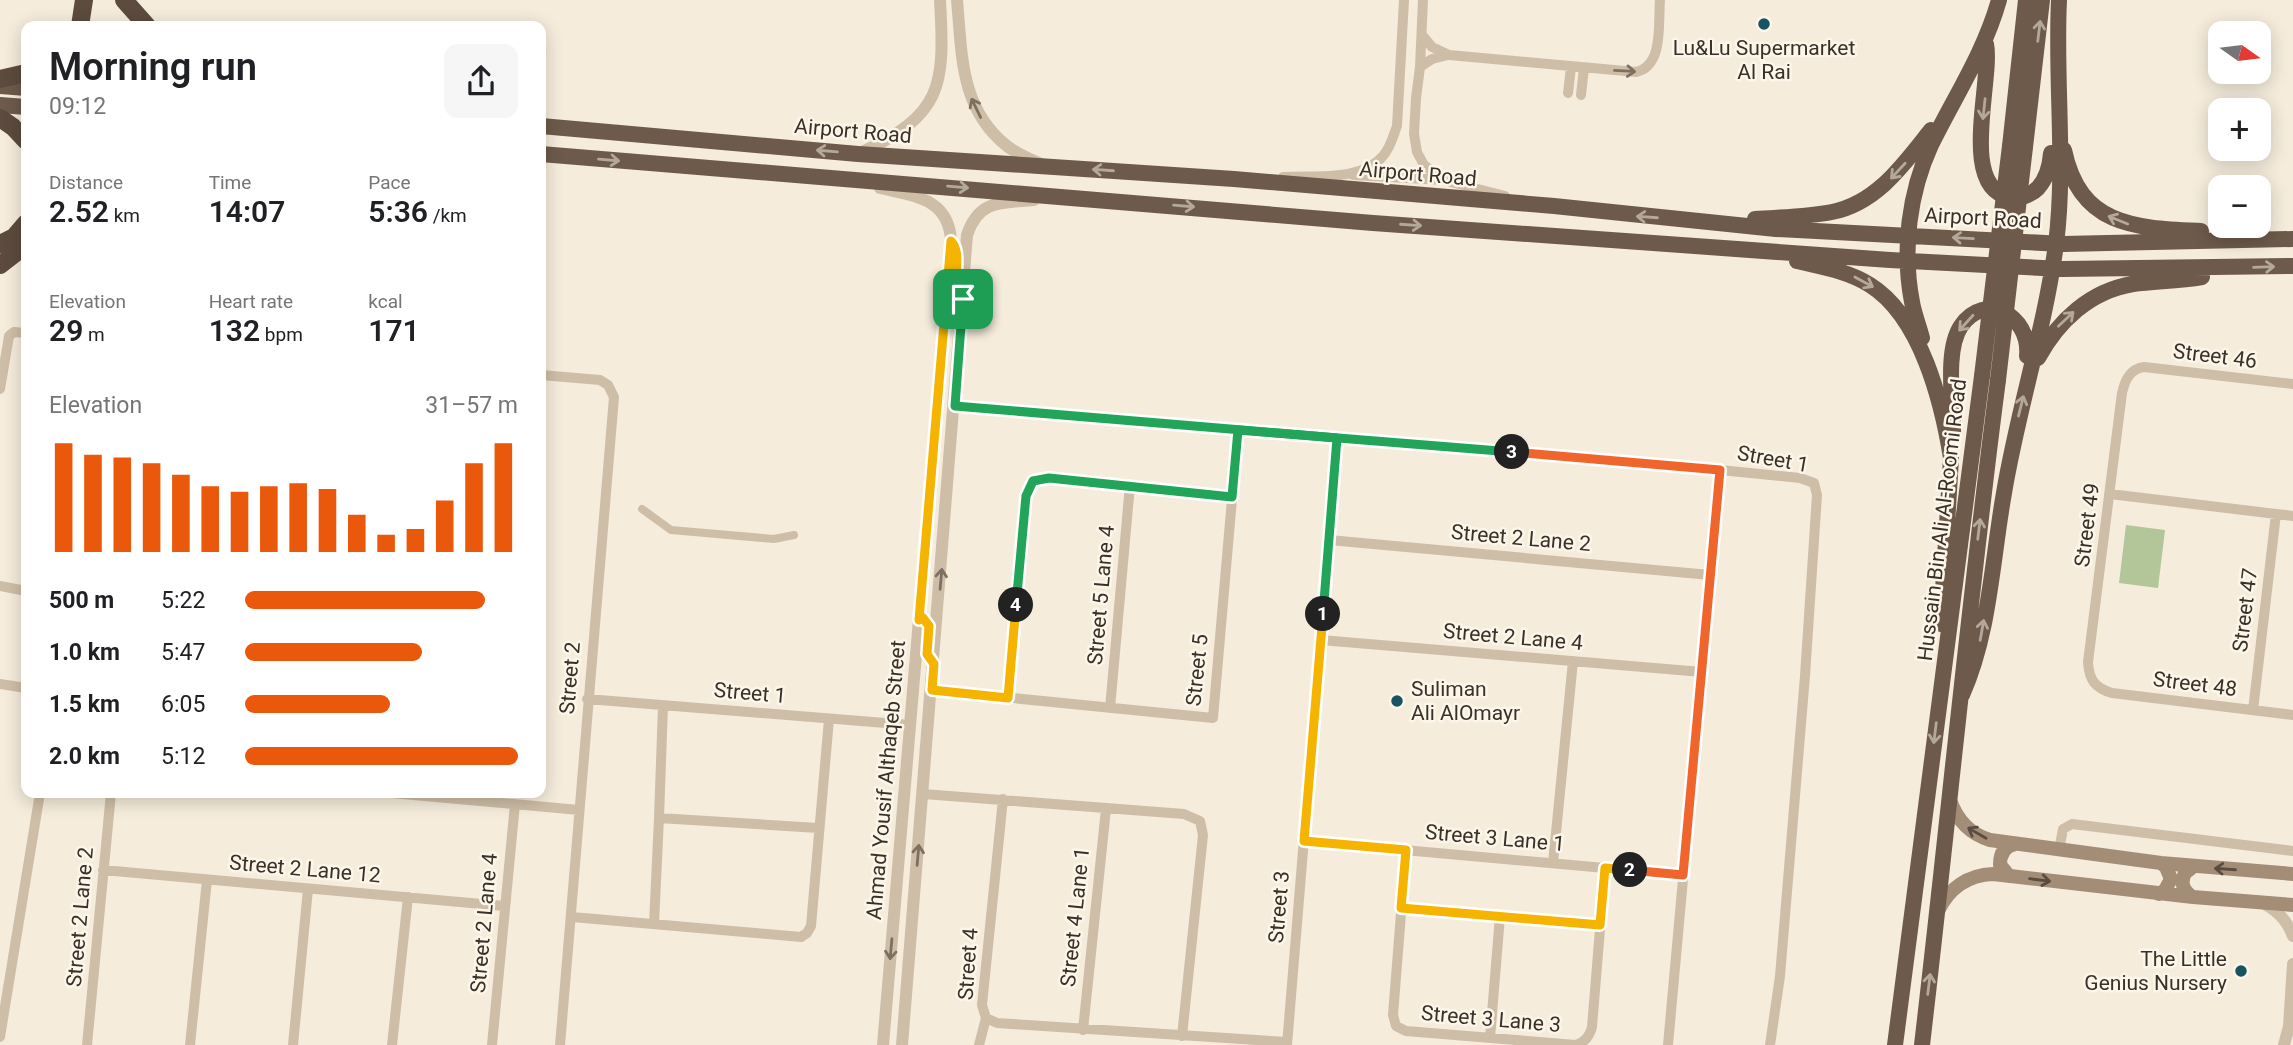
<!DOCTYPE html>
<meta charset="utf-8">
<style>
body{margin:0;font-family:Roboto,sans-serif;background:#f6f6f6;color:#202124;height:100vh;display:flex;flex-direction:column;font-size:26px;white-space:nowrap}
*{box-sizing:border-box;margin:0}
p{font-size:23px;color:#757577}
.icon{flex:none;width:38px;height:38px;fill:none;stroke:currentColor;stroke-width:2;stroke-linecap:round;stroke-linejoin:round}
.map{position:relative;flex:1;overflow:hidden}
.details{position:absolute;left:21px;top:21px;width:525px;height:777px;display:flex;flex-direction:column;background:#fff;border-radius:14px;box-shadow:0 4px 18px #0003}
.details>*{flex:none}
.needle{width:46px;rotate:104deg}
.fabs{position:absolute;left:2208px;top:21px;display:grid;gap:14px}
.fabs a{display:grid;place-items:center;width:63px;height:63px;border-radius:14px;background:#fff;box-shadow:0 4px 18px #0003;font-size:35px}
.pin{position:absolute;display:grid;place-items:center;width:60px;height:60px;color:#fff;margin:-30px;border-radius:14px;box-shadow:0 4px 10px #0006}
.km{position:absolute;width:35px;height:35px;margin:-18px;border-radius:50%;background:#222;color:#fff;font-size:19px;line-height:35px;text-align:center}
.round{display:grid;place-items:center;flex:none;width:74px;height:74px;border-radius:14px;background:#f6f6f6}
.headline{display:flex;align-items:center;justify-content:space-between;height:119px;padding:0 28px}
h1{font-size:38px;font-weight:600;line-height:52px}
.stats{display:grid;grid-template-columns:repeat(3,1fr);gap:10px;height:119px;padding:7px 28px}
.stats div{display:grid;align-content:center}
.stats b{font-size:30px;font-weight:600}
.stats small{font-size:19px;font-weight:400}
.stats p{font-size:19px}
.chart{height:196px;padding:14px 28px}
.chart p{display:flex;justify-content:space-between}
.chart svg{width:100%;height:126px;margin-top:7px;stroke:#ea580c;stroke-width:6}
ul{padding:0 28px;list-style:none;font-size:23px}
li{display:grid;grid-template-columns:112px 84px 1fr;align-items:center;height:52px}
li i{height:18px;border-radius:9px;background:#ea580c}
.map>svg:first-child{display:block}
.green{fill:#b2c69a}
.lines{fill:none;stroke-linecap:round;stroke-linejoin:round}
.pedestrian{stroke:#cfbea7;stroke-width:8}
.minor{stroke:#cfbea7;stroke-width:10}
.tertiary{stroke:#cfbea7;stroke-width:12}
.secondary{stroke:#a38d77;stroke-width:14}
.trunk{stroke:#6d5a4a;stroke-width:16}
.motorway{stroke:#5c4b3e;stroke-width:18}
.trunk-bridge{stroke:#6d5a4a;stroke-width:16}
.oneway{stroke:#b4a89a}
.oneway2{stroke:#7d7061}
.oneway3{stroke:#5a4c40}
.split-1-casing{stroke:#fff;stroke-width:14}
.split-2-casing{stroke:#fff;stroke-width:14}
.split-3-casing{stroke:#fff;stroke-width:14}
.split-4-casing{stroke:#fff;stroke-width:14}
.split-5-casing{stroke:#fff;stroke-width:14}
.split-1{stroke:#22a559;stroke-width:9}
.split-2{stroke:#f5b400;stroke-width:9}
.split-3{stroke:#f0652b;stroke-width:9}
.split-4{stroke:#22a559;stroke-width:9}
.split-5{stroke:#f5b400;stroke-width:9}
.poi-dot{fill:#185361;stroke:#fcf6ea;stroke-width:2.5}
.labels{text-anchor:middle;stroke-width:5;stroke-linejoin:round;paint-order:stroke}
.poi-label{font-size:21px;fill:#3a3028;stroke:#fcf6ea}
.street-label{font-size:21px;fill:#3a3028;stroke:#fcf6ea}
</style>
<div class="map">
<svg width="2293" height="1045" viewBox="0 0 2293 1045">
<rect width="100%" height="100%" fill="#f5ecdc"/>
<path class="green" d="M2126,525l39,5 -7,58 -39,-5z"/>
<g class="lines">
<path class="pedestrian" d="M642,509l29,21 103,9 20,-4"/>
<path class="minor" d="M1423,0l-3,67 -4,31 -2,36 3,18 7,13 19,15 62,16
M1422,35l10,12 17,8 187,17c28,-6 22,-49 24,-72
M1420,67l12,-8 16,-4
M1568,93l3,-26
M1581,95l3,-27
M1353,175l90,5
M1283,177c31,-2 78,5 100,-21 8,-9 10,-20 14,-30l7,-126
M541,375l59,5 8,5 6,12 -54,648
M2293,384l-149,-17c-14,2 -19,13 -22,26l-34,269c1,18 7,26 24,31l181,22
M0,389l9,-53 5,-4 12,1
M955,406l765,64 80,8 14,5 3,12 -12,181 -25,300 -10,69
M2110,494l183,22
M1329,540l381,35
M0,586l26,5
M1321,640l381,32
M0,684l26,4
M932,690l281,28 25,-288
M1008,698l18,-202 7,-15 16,-3 183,19
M587,699l323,26
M1110,708l20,-223
M2253,710l23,-196
M391,793l188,17
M923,794l261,20 16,7 3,14 -21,201
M1003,799l-21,206 4,13 11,5 290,19
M659,818l4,-112
M1304,841l379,34
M1406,850l-13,165 3,11 10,5 170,14c9,-3 13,-8 16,-18l13,-159
M2059,850l4,-21 9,-5 221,27
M1553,863l20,-202
M103,870l401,36
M1401,908l199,17
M572,917l229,20 6,-4 4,-7 18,-207
M654,924l5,-106 159,10
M1083,1030l23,-221
M0,1037l40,-244
M1490,1038l10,-122
M87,1045l24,-252
M190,1045l17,-165
M293,1045l15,-156
M392,1045l16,-148
M492,1045l23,-241
M979,1045l7,-27
M1287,1045l50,-607
M1668,1045l52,-575"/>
<path class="tertiary" d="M957,0c5,55 3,109 50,146 10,8 23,13 34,18
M858,154c85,-39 87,-67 82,-154
M880,188c34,8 69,10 71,53l-68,804
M2265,904c14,8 22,17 28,32
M902,1045l65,-810c12,-36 35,-32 67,-35
M2284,1045l5,-19 4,-62"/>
<path class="secondary" d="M1950,800c7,20 20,34 40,40l171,23 132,11
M2009,876l-9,-11c0,-11 4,-19 15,-21
M2159,894l6,-4 6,-11 -5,-12 -5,-4
M2193,897c-10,-6 -13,-14 -8,-24l9,-7
M1938,911c11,-23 30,-36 55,-37l200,23 100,8"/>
<path class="trunk" d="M1986,44c7,35 -28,143 23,153 10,2 21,-1 29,-9 9,-10 12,-22 13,-35
M0,86l26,2
M0,105l26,2
M541,126l317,28 376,25 320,27 222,23 287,15 230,-5
M2010,146l16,-146
M2025,147l17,-147
M2064,150c16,77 72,78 137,81
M541,154l832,69 517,37 173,9 230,-3
M1755,219c26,-2 52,-2 77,-7 45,-9 72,-48 99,-82
M1797,261c25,6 51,10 73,24 51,32 72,117 81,173l-10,166
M1922,338c-3,-12 -8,-24 -10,-36 -10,-52 -3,-109 19,-157 24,-49 53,-92 68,-145
M2038,358c20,-37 52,-67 95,-74 23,-3 46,-3 69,-7
M1953,437c1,-30 -9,-86 8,-111 23,-35 70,-11 66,30
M1962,695c28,-63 30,-135 42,-202 14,-84 41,-165 52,-249 10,-79 -1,-164 3,-244
M1895,1045l87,-669
M1922,1045c26,-222 47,-444 76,-665"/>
<path class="motorway" d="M124,0l23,26
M80,26l4,-26
M0,79l26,-6
M0,118l13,9 13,14
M0,244l14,-7 12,-14
M0,265l26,-20"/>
<path class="trunk-bridge" d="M1982,376l28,-230
M1998,380l27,-233"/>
</g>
<defs><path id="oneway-shaft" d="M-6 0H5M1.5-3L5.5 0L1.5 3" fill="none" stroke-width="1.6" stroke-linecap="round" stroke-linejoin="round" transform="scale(1.75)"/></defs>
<g class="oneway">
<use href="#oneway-shaft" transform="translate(2039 31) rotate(-83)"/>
<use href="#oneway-shaft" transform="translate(1984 109) rotate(96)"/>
<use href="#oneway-shaft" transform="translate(827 151) rotate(-175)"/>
<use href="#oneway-shaft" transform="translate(609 160) rotate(5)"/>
<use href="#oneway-shaft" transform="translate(1103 170) rotate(-176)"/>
<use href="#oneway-shaft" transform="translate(1898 171) rotate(133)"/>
<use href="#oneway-shaft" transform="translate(958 187) rotate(5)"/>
<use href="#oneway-shaft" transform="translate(1184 206) rotate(5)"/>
<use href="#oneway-shaft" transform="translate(1647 217) rotate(-176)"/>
<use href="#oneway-shaft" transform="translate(2118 220) rotate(-158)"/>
<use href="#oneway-shaft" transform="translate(1411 225) rotate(4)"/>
<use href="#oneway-shaft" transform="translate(1963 238) rotate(-177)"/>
<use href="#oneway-shaft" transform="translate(2264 267) rotate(-2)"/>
<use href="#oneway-shaft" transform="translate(1864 282) rotate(29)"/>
<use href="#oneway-shaft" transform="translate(2066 319) rotate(-43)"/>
<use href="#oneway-shaft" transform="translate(1966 323) rotate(132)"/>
<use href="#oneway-shaft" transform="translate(2021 406) rotate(-76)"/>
<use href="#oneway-shaft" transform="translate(1979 529) rotate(-83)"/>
<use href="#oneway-shaft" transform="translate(1982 630) rotate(-80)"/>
<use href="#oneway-shaft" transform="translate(1935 733) rotate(97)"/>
<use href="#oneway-shaft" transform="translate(1929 984) rotate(-83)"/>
</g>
<g class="oneway2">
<use href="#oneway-shaft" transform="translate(1625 71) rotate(3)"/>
<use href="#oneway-shaft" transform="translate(976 108) rotate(-116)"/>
<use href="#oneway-shaft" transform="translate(941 579) rotate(-85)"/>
<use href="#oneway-shaft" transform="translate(918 855) rotate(-85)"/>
<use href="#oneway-shaft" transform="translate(891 949) rotate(95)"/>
</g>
<g class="oneway3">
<use href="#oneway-shaft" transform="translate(1977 833) rotate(-150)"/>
<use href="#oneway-shaft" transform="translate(2225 869) rotate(-176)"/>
<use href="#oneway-shaft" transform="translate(2040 880) rotate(7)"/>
</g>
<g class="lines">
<g class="split-1-casing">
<path id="split-1" d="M963,299l-8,107 382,32 -14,176"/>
</g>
<g class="split-2-casing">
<path id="split-2" d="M1323,614l-19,227 102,9 -5,58 199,17 5,-57 25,2"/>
</g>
<g class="split-3-casing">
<path id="split-3" d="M1512,452l208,18 -37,405 -53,-5"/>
</g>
<g class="split-4-casing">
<path id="split-4" d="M1016,605l10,-109 7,-15 16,-3 183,19 6,-67 274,22"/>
</g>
<g class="split-5-casing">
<path id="split-5" d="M963,299c-14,-21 1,-44 -12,-58l-32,379 4,-2 6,8 -2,28 7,10 -2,26 76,8 8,-93"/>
</g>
<use href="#split-1" class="split-1"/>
<use href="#split-2" class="split-2"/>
<use href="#split-3" class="split-3"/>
<use href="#split-4" class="split-4"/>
<use href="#split-5" class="split-5"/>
</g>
<g class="poi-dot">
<circle cx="1764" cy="24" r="7"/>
<circle cx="1397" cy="701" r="7"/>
<circle cx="2241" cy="971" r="7"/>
</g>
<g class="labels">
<g class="poi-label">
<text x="1764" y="55">Lu&amp;Lu Supermarket<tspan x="1764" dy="24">Al Rai</tspan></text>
<text x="1411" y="696" text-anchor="start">Suliman<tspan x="1411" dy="24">Ali AlOmayr</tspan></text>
<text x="2227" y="966" text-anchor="end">The Little<tspan x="2227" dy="24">Genius Nursery</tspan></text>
</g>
<g class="street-label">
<text transform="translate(853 131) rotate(5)" y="7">Airport Road</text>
<text transform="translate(1418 174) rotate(5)" y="7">Airport Road</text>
<text transform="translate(1983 218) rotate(3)" y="7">Airport Road</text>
<text transform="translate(2215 356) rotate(7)" y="7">Street 46</text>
<text transform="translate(1773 459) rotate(10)" y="7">Street 1</text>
<text transform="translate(1942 520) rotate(-83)" y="7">Hussain Bin Ali Al-Roomi Road</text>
<text transform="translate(2087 525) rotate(-83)" y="7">Street 49</text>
<text transform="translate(1521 538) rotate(5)" y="7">Street 2 Lane 2</text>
<text transform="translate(1101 595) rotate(-85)" y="7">Street 5 Lane 4</text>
<text transform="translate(2245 610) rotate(-83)" y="7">Street 47</text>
<text transform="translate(1513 637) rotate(5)" y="7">Street 2 Lane 4</text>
<text transform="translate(1197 670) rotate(-84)" y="7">Street 5</text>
<text transform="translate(570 678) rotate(-85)" y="7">Street 2</text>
<text transform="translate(2195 684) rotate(7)" y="7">Street 48</text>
<text transform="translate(750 693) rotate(5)" y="7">Street 1</text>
<text transform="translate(886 780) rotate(-85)" y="7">Ahmad Yousif Althaqeb Street</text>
<text transform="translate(1495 838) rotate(5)" y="7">Street 3 Lane 1</text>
<text transform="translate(305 869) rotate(5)" y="7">Street 2 Lane 12</text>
<text transform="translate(1279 907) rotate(-85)" y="7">Street 3</text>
<text transform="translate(80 917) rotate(-85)" y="7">Street 2 Lane 2</text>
<text transform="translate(1075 917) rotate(-84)" y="7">Street 4 Lane 1</text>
<text transform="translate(484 923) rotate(-85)" y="7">Street 2 Lane 4</text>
<text transform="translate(968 964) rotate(-86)" y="7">Street 4</text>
<text transform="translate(1491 1019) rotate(5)" y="7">Street 3 Lane 3</text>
</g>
</g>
</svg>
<div class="fabs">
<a><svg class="needle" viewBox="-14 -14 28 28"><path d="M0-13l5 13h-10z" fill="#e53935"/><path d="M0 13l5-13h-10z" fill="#757577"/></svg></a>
<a>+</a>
<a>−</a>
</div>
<div class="pin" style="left:963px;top:299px;background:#1e9e55"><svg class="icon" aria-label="arrive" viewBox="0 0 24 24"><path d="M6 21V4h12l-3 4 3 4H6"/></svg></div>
<b class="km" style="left:1323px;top:614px">1</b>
<b class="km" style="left:1630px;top:870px">2</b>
<b class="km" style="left:1512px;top:452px">3</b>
<b class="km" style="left:1016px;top:605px">4</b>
<section class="details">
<div class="headline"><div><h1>Morning run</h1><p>09:12</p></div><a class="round"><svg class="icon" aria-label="share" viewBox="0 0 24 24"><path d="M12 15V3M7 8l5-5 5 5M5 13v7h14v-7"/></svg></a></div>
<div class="stats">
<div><p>Distance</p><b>2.52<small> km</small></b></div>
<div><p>Time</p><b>14:07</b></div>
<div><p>Pace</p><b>5:36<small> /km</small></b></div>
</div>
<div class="stats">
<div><p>Elevation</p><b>29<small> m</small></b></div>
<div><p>Heart rate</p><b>132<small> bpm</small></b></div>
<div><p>kcal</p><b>171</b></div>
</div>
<div class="chart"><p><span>Elevation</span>31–57 m</p>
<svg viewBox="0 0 160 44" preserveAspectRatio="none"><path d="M5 44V6M15 44V10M25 44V11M35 44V13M45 44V17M55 44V21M65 44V23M75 44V21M85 44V20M95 44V22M105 44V31M115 44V38M125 44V36M135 44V26M145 44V13M155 44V6"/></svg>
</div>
<ul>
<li><b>500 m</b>5:22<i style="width:88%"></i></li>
<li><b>1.0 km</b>5:47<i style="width:65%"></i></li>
<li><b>1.5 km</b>6:05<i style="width:53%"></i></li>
<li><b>2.0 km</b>5:12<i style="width:100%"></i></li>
</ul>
</section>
</div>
